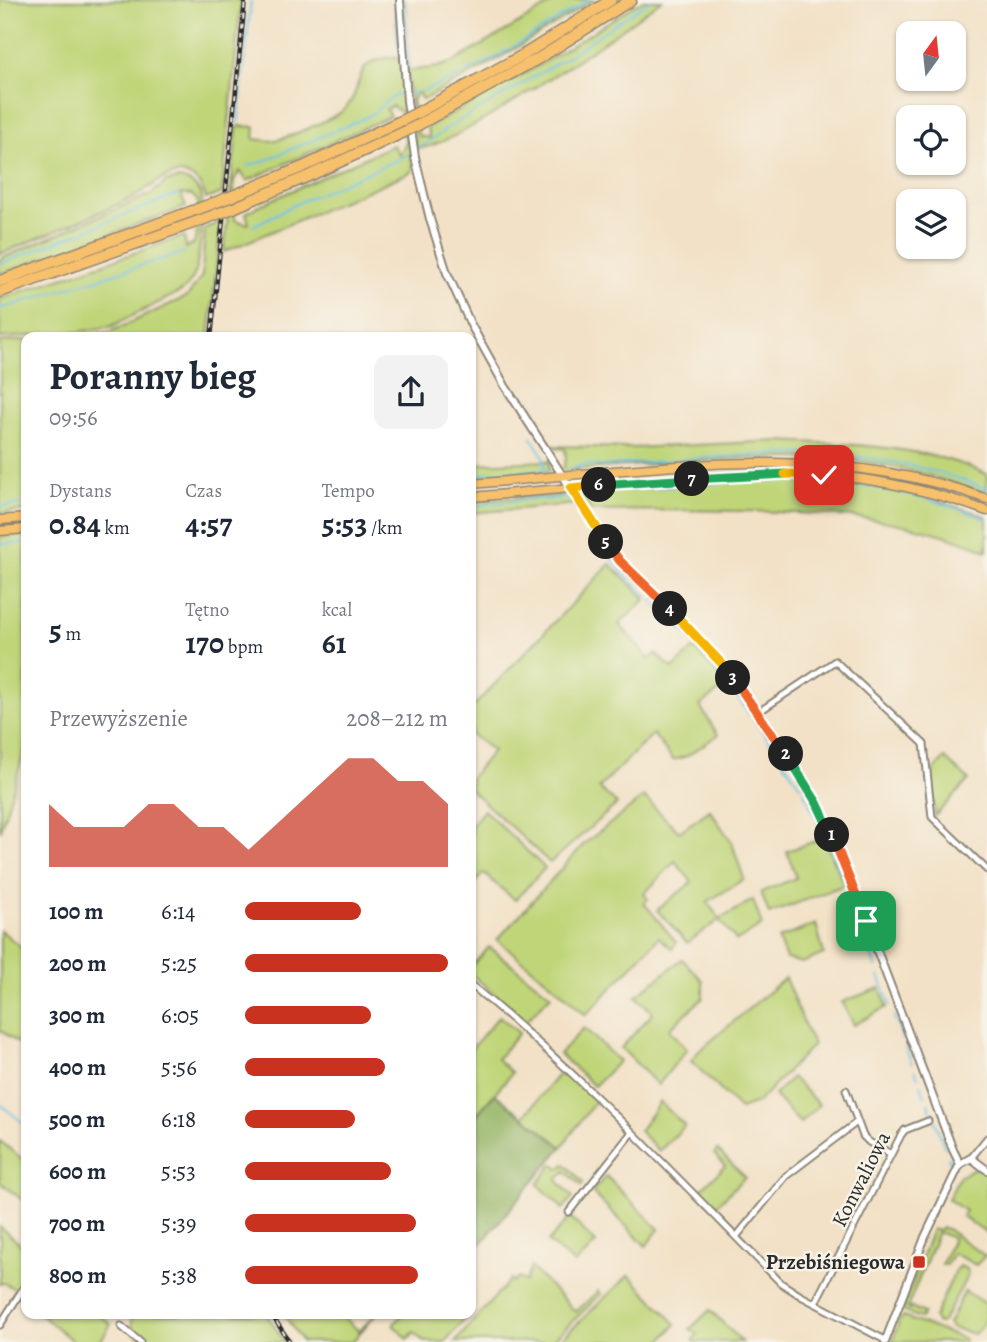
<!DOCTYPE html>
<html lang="pl">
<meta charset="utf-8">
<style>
body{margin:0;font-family:Alegreya,serif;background:#f2f2f3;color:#1f2937;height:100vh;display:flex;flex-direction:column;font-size:26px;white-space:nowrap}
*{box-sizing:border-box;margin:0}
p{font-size:23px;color:#747a83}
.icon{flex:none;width:38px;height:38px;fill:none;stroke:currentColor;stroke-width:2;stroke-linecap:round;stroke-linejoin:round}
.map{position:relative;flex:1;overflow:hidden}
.drawer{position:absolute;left:21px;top:332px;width:455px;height:987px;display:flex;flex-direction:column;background:#fff;border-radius:14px;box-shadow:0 2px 5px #0004}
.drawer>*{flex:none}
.needle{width:46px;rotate:15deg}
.fabs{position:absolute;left:896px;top:21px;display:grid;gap:14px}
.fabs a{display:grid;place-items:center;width:70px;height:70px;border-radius:14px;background:#fff;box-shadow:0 2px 5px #0004;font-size:35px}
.pin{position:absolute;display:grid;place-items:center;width:60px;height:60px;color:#fff;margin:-30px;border-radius:14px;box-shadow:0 4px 10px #0006}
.km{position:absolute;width:35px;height:35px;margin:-18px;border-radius:50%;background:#222;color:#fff;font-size:19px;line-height:35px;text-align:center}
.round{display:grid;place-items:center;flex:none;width:74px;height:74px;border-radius:14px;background:#f2f2f3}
.overview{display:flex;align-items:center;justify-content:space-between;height:119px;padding:0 28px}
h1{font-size:38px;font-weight:600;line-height:52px}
.stats{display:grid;grid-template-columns:repeat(3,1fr);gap:10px;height:119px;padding:7px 28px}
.stats div{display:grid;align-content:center}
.stats b{font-size:30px;font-weight:600}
.stats small{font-size:19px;font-weight:400}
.stats p{font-size:19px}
.chart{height:196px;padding:14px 28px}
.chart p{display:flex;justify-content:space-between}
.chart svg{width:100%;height:126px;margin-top:7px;fill:#c8321e;opacity:.7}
ul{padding:0 28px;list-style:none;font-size:23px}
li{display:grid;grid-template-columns:112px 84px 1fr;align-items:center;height:52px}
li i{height:18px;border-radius:9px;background:#c8321e}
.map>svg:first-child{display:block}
.green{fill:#bfd578;stroke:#758052;stroke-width:2;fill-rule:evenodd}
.forest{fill:#97b668;stroke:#61704a;stroke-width:2}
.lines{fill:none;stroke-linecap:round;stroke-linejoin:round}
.stream{stroke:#67bfe4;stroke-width:2}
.minor-casing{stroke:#8e8678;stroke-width:9}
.tertiary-casing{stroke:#8e8678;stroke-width:10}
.primary-casing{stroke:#8e8678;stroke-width:11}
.motorway-casing{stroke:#8e8678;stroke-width:13}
.minor{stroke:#fff;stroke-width:5}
.tertiary{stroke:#fff;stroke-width:6}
.primary{stroke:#f7c06c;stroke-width:8}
.motorway{stroke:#f7c06c;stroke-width:10}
.rail-casing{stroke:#2b2b2b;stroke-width:4.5}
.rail{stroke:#f7f3e8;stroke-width:2;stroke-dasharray:5;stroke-linecap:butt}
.motorway-bridge-casing{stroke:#8e8678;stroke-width:13;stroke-linecap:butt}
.motorway-bridge{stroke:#f7c06c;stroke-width:10}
.split-1-casing{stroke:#fff;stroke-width:14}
.split-2-casing{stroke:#fff;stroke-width:14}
.split-3-casing{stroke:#fff;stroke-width:14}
.split-4-casing{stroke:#fff;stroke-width:14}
.split-5-casing{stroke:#fff;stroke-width:14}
.split-6-casing{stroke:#fff;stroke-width:14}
.split-7-casing{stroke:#fff;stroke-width:14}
.split-8-casing{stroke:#fff;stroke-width:14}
.split-9-casing{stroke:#fff;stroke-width:14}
.split-1{stroke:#f0652b;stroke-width:9}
.split-2{stroke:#22a559;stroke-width:9}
.split-3{stroke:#f0652b;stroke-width:9}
.split-4{stroke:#f5b400;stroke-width:9}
.split-5{stroke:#f0652b;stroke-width:9}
.split-6{stroke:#f5b400;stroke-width:9}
.split-7{stroke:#22a559;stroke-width:9}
.split-8{stroke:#22a559;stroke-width:9}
.split-9{stroke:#f5b400;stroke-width:9}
.poi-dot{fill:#c8321e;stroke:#f7f3e8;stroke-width:2.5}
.labels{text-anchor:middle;stroke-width:5;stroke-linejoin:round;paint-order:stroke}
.street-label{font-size:21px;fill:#2b2b2b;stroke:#f7f3e8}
.poi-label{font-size:21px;font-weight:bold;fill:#2b2b2b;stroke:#f7f3e8;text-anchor:end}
</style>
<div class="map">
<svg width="987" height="1342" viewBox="0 0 987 1342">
<rect width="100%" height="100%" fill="#f7f3e8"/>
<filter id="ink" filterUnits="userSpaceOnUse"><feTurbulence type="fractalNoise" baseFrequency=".0143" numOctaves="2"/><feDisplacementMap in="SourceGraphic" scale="14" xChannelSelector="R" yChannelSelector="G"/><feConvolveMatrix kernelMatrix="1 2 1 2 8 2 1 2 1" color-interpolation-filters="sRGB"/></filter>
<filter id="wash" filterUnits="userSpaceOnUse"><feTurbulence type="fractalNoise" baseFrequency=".00686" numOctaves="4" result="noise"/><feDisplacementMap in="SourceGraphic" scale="28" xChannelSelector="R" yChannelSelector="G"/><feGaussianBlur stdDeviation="1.57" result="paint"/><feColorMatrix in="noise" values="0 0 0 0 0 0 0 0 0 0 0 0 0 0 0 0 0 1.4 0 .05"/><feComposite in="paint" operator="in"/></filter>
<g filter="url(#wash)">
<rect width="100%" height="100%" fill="#f2e1c6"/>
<path class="green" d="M0,0h241l-19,193 -16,6c-3,-14 -13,-26 -29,-25 -15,2 -30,16 -43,23 -44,20 -89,38 -134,57z
M558,0h36c-56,35 -112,70 -172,100l-3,-7 -3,2 -4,6 7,35 11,2 -3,-10 118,-66 98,-62h19c-31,23 -220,159 -246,147l-9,-76 31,-4 17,-6z
M393,57l4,1 4,5 12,108 -189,81 13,-123 3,-3 15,1 -1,12c7,1 15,3 22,1 12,-2 61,-23 69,-31 22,-24 3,-47 48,-52zM392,106l9,6 5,31 -6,12 -7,-10 -135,61 -12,7 3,10 -1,1 -13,-4 -1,-40 6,-9 7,10 143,-65 -4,-7z
M179,179c10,2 18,6 22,16 4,10 -2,66 -6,78 -3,8 -7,12 -13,18l-70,35 -33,6 -79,6v-39l184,-63 2,12 8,-4 3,-13 1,-30 -6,-6 -11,-1 5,13 -186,67v-15l149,-64 17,-13z
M221,222l-12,116h-157l52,-5 13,-4 71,-33 14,-20 3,-48z
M26,340v171l-26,2v-171z
M780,441c69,3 143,4 207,33v19l-70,-21 -39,-8 -46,-6h-86l-180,12 -3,-2 3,-9 -1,-10 -15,-2 -2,-4 6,3 77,2z
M549,461v10l-4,1 -74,6v-14z
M814,479c59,5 113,17 168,36l5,2v34c-81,-35 -159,-38 -246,-40 -49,-1 -99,-1 -149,0l-9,-11v-6l6,-3 139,-10z
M566,494l11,10 -106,9v-12l70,-5 5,1z
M26,535v211l-26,85v-294z
M610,564l36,35 -27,25 30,35 7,-5 17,15 21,-21 33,37 -27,21 18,29 -31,21 -14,4 -20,-26 -54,54 18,16 -67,59 -79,-73v-13l22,-26 -22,-17v-25z
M945,758l24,22 -34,36 -4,-43z
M644,797l35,35 31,-22 22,33 12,36 -37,23 13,17 33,-19 9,25 -25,16 -18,-21 -32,23 -30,-33 35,-28 -17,-21 -31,33 4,5 -4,4 32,39 -4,7 -13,-12 -73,78 -33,-30 -56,-45 87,-96z
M484,810l61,58 -30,32 -32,-27 -12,15v-62z
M823,838l21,47 -75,29 -8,-22 35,-14 -9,-27z
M816,924l8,30 -22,9 -16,-4 -8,-20z
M0,930l26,21v98l-26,-19z
M489,947l62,48 -25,26 -55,-47v-7z
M682,959l21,22v17l-34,31 18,20 -29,36 -37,-37 32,-35 -17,-17z
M785,978l28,67 -56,58 -17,6 -49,-48 8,-10z
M880,988l7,19 -33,18 -12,-23z
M499,1016l20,17 -22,26 15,14 -41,48v-72z
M584,1028l35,33 -25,25 -35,-32z
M563,1069l33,31 -34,47 -38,-31z
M792,1077l27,28 -19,18 -26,-28z
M660,1102l25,24 -26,25 -20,-20z
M0,1141l26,21v41l-26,-21z
M717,1150l28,27 -31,31 -16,-16 27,-26 -11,-12z
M553,1164l6,5 6,-5 18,18 -1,4 -17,-15 -8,9 16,17 -10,12 -25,-25z
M978,1166l9,7v61l-25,-18 3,-5 -17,-12 11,-22z
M606,1176l53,53 -13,17 -54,-54z
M570,1217l26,26 -21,21 -27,-22z
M0,1227l26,22v30l-8,12 -14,-8 -4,1z
M942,1228l5,1 38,27 -9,9 -23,-12 -7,12 -4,-1 11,-26 -15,-6 -31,76 2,2 2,-3 13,6 -3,5 -19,-7 30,-82 6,2z
M960,1266l6,3 2,6 -25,46 -5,3 -4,-6 22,-49z
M531,1267l45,45 22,-21 3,3 -50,48h-96l56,-63 2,3 6,-4 6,4z
M629,1275l47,49 -16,18h-102z
M965,1291l22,14c0,11 -3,23 -13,29l-23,-6 -3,-4z
M710,1310l32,32h-47l-2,-2 5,-6 -8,-5z
M40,1314h58l13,10 -11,18h-26z
M131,1314h135l19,28h-140l-12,-10z
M284,1314h56l19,17 17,-17 -24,28h-50z
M403,1314h67l-25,28h-21l-10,-10 -6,7 -15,-14z
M903,1317l62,22 -1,3h-72l8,-24z"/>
<path class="forest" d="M495,1094l67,53 -83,99 -8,3v-128z"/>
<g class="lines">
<path class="stream" d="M395,0l3,46
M405,0l4,70
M421,91c54,-16 118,-61 168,-91
M411,93l5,-1
M238,124l13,-124
M421,147l27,-19 119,-71 83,-57
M247,166l12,-3 108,-46c11,-6 22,-21 34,-23
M253,226l47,-24 108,-47
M0,264l178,-70
M0,309l185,-57
M569,469l19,-5 13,2c135,-10 255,-30 386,23
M471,474l74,-5 -2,-13 -12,-19
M591,493c77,-5 157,-17 235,-11 55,4 110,17 161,37
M471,506l66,-7c12,4 22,-4 34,0 22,38 44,68 76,97
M0,507l26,-4
M0,544l26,-1
M651,600l18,17
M676,623l10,11
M693,641l9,10
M708,658l42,57
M754,719l47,68
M804,792l29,61 15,39
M851,901l9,23
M862,930l2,6
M866,943l10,24
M879,976l11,29
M894,1016l9,24
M905,1047l7,17
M915,1071l3,6
M921,1085l4,12
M928,1103l17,45
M0,1104l26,21
M948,1157l4,10"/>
</g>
</g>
<g filter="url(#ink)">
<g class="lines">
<g class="minor-casing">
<path id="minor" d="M757,713l78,-52 89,83 8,73 55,53
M471,985c112,91 209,196 310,298l20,13 84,44
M846,1090l17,46 6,6 22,12
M971,1158l16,-20
M569,1212l63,-80
M736,1237l50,-61 71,-54
M815,1303l86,-168 4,-5 23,-9
M0,1325l26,-41
M121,1326l19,16"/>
</g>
<g class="tertiary-casing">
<path id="tertiary" d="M400,0l7,101 8,56 15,62 17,54 24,52 34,61 95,148 20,27 104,105 93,137 21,45 115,302 7,14
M960,1164l11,-6 16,12
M885,1342l40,-105 35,-73"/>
</g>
<g class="primary-casing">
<path id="primary" d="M471,484c171,-13 350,-47 516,15
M471,497c71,-6 141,-13 212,-18 51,-4 103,-8 154,-3 52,5 101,17 150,35
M0,520l26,-2
M0,531l26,-2"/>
</g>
<g class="motorway-casing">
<path id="motorway" d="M415,114l110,-60 86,-54
M416,126l125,-69 90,-57
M235,195l70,-29 98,-46
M233,208l78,-33 93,-43
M0,281l198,-72
M0,292l196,-70"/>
</g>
<use href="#minor" class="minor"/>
<use href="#tertiary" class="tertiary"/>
<use href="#primary" class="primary"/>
<use href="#motorway" class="motorway"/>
<g class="rail-casing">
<path id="rail" d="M211,338l34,-338
M271,1314l19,28"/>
</g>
<use href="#rail" class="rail"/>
<g class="motorway-bridge-casing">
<path id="motorway-bridge" d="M403,120l12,-6
M404,132l12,-6
M198,209l37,-14
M196,222l37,-14"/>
</g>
<use href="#motorway-bridge" class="motorway-bridge"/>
</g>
</g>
<g class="lines" filter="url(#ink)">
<g class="split-1-casing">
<path id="split-1" d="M832,835l34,86"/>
</g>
<g class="split-2-casing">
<path id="split-2" d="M786,754l31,49 15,32"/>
</g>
<g class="split-3-casing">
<path id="split-3" d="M733,678l53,76"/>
</g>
<g class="split-4-casing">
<path id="split-4" d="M670,609l54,57 9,12"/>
</g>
<g class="split-5-casing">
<path id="split-5" d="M606,542l14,19 50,48"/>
</g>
<g class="split-6-casing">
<path id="split-6" d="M599,485l-28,3 35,54"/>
</g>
<g class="split-7-casing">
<path id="split-7" d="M599,485l93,-6"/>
</g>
<g class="split-8-casing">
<path id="split-8" d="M692,479l93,-5"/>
</g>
<g class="split-9-casing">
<path id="split-9" d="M785,474l39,1"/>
</g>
<use href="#split-1" class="split-1"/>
<use href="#split-2" class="split-2"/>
<use href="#split-3" class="split-3"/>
<use href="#split-4" class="split-4"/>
<use href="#split-5" class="split-5"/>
<use href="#split-6" class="split-6"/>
<use href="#split-7" class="split-7"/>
<use href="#split-8" class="split-8"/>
<use href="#split-9" class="split-9"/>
</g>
<rect class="poi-dot" x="912" y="1255" width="14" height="14" rx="3.5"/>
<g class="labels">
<g class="street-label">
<text transform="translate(861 1179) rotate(-63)" y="7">Konwaliowa</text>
</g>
<g class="poi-label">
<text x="905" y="1269">Przebiśniegowa</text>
</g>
</g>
</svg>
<div class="fabs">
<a><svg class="needle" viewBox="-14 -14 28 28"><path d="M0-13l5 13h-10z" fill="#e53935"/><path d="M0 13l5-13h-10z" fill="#747a83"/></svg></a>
<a><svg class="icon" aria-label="locate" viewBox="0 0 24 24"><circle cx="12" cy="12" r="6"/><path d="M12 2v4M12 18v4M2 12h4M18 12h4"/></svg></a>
<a><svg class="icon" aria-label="layers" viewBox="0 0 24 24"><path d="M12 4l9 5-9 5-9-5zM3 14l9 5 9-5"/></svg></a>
</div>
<div class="pin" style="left:866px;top:921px;background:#1e9e55"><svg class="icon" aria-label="arrive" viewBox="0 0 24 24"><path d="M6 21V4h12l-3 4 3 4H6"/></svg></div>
<div class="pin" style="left:824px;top:475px;background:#d93025"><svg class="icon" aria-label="check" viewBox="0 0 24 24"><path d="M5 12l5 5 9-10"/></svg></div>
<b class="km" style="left:832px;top:835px">1</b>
<b class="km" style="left:786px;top:754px">2</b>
<b class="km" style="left:733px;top:678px">3</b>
<b class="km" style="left:670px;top:609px">4</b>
<b class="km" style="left:606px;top:542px">5</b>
<b class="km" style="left:599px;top:485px">6</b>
<b class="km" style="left:692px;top:479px">7</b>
<section class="drawer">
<div class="overview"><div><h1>Poranny bieg</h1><p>09:56</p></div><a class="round"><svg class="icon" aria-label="share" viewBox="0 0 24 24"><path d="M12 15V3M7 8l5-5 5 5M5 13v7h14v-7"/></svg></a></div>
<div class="stats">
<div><p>Dystans</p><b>0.84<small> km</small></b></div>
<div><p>Czas</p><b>4:57</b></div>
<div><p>Tempo</p><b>5:53<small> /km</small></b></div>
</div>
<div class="stats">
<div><b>5<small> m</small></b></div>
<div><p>Tętno</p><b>170<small> bpm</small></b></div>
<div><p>kcal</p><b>61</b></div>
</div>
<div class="chart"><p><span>Przewyższenie</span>208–212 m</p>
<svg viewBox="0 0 160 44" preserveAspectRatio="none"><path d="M0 44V22L10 30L20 30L30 30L40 22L50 22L60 30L70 30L80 38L90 30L100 22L110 14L120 6L130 6L140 14L150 14L160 22V44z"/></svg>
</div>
<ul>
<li><b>100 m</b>6:14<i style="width:57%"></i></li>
<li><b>200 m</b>5:25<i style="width:100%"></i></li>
<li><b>300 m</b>6:05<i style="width:62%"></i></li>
<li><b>400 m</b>5:56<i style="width:69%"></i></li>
<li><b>500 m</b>6:18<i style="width:54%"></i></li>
<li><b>600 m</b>5:53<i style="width:72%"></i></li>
<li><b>700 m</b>5:39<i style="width:84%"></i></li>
<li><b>800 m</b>5:38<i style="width:85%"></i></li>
</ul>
</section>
</div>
